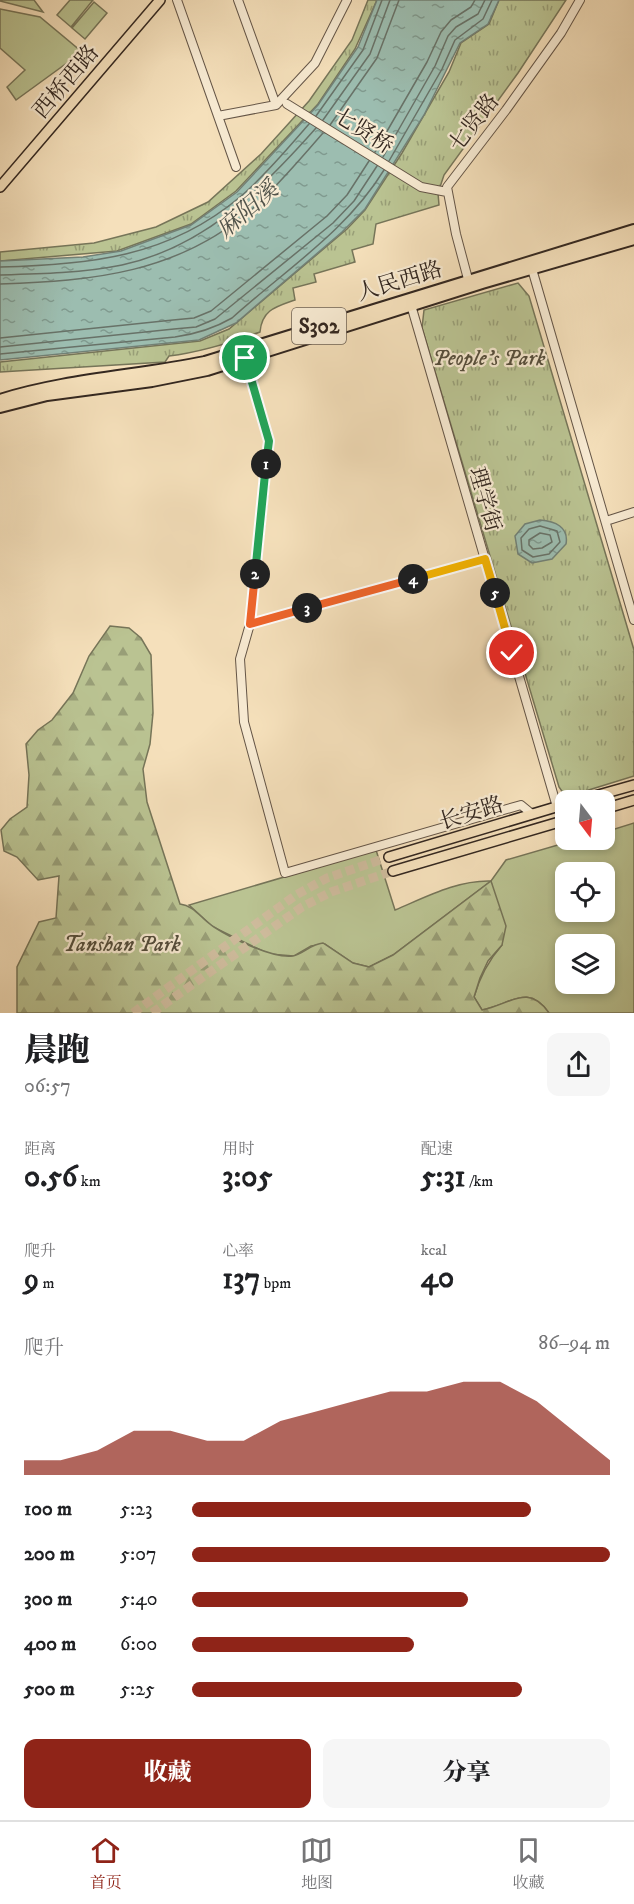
<!DOCTYPE html>
<html lang="zh">
<meta charset="utf-8">
<style>
body{margin:0;font-family:"IM FELL DW Pica","Noto Serif SC",serif;background:#f6f6f6;color:#202124;height:100vh;display:flex;flex-direction:column;font-size:22px;white-space:nowrap}
*{box-sizing:border-box;margin:0}
p{font-size:20px;color:#757577}
.icon{flex:none;width:33px;height:33px;fill:none;stroke:currentColor;stroke-width:2;stroke-linecap:round;stroke-linejoin:round}
.map{position:relative;height:1013px;overflow:hidden}
.drawer{display:flex;flex-direction:column;background:#fff;flex:1}
.drawer>*{flex:none}
.needle{width:39px;rotate:164deg}
.controls{position:absolute;left:555px;top:790px;display:grid;gap:12px}
.controls a{display:grid;place-items:center;width:60px;height:60px;border-radius:12px;background:#fff;box-shadow:0 3px 9px #0003;font-size:30px}
.pin{position:absolute;display:grid;place-items:center;width:51px;height:51px;color:#fff;margin:-26px;border:3px solid #fff;border-radius:50%;box-shadow:0 2px 6px #0007}
.km{position:absolute;width:30px;height:30px;margin:-15px;border-radius:50%;background:#222;color:#fff;font-size:16px;line-height:30px;text-align:center}
.round{display:grid;place-items:center;flex:none;width:63px;height:63px;border-radius:12px;background:#f6f6f6}
.headline{display:flex;align-items:center;justify-content:space-between;height:102px;padding:0 24px}
h1{font-size:33px;font-weight:800;line-height:45px}
.figures{display:grid;grid-template-columns:repeat(3,1fr);gap:9px;height:102px;padding:6px 24px}
.figures div{display:grid;align-content:center}
.figures b{font-size:30px;font-weight:800}
.figures small{font-size:16px;font-weight:400}
.figures p{font-size:16px}
.chart{height:168px;padding:12px 24px}
.chart p{display:flex;justify-content:space-between}
.chart svg{width:100%;height:108px;margin-top:6px;fill:#8f2418;opacity:.7}
.cta{display:flex;gap:12px;margin-top:auto;padding:12px 24px}
.cta a{flex:1;height:69px;border-radius:12px;background:#8f2418;color:#fff;font-size:24px;font-weight:800;line-height:69px;text-align:center}
.cta a+a{background:#f6f6f6;color:#202124}
ul{padding:0 24px;list-style:none;font-size:20px}
li{display:grid;grid-template-columns:96px 72px 1fr;align-items:center;height:45px}
li i{height:15px;border-radius:8px;background:#8f2418}
.tab-bar{display:flex;justify-content:space-around;align-items:center;height:84px;border-top:2px solid #e0e0e0;background:#fff;font-size:16px;color:#757577}
.tab-bar a{display:grid;justify-items:center;gap:3px}
.tab-bar .active{color:#8f2418}
.map>svg:first-child{display:block}
.grass{fill:#bac392;stroke:#767559;stroke-width:1.5;fill-rule:evenodd}
.forest{fill:url(#forest-firs);stroke:#767559;stroke-width:1.5}
.park{fill:url(#park-tufts);stroke:#767559;stroke-width:1.5}
.water{fill:url(#water-ripples);stroke:#728176;stroke-width:1.5}
.lines{fill:none;stroke-linecap:round;stroke-linejoin:round}
.shore{stroke:#687268;stroke-width:1.5}
.major-tunnel{stroke:#cebb9c;stroke-width:9;stroke-dasharray:9 4.5;stroke-linecap:butt}
.minor-casing{stroke:#645547;stroke-width:10}
.major-casing{stroke:#332720;stroke-width:12}
.highway-casing{stroke:#332720;stroke-width:14}
.minor{stroke:#f8ebd3;stroke-width:8}
.major{stroke:#f5e0bb;stroke-width:9}
.highway{stroke:#f5e0bb;stroke-width:10}
.split-1-casing{stroke:#fff;stroke-width:12}
.split-2-casing{stroke:#fff;stroke-width:12}
.split-3-casing{stroke:#fff;stroke-width:12}
.split-4-casing{stroke:#fff;stroke-width:12}
.split-5-casing{stroke:#fff;stroke-width:12}
.split-6-casing{stroke:#fff;stroke-width:12}
.split-1{stroke:#22a559;stroke-width:8}
.split-2{stroke:#22a559;stroke-width:8}
.split-3{stroke:#f0652b;stroke-width:8}
.split-4{stroke:#f0652b;stroke-width:8}
.split-5{stroke:#f5b400;stroke-width:8}
.split-6{stroke:#f5b400;stroke-width:8}
.labels{text-anchor:middle;stroke-width:4.5;stroke-linejoin:round;paint-order:stroke}
.shield{fill:#f8ebd3;stroke:#6e6256;stroke-width:1.5}
.shield-label{font-size:21px;font-weight:bold;fill:#332720}
.street-label{font-size:22px;fill:#332720;stroke:#f8ebd3}
.park-label{font-size:22px;font-style:italic;fill:#554e3c;stroke:#f8ebd3}
.water-label{font-size:24px;font-style:italic;fill:#52544b;stroke:#f8ebd3}
</style>
<div class="map">
<svg width="634" height="1013" viewBox="0 0 634 1013">
<defs>
<pattern id="forest-firs" width="22" height="20" patternUnits="userSpaceOnUse" patternTransform="scale(1.5)"><rect width="22" height="20" fill="#bac392"/><path d="M5 1l3.5 6h-7zM16 11l3.5 6h-7z" fill="#989e77"/></pattern>
<pattern id="park-tufts" width="24" height="20" patternUnits="userSpaceOnUse" patternTransform="scale(1.5)"><rect width="24" height="20" fill="#bac392"/><path d="M3 7l-1-3M5 7V3M7 7l1-3M15 17l-1-3M17 17v-4M19 17l1-3" fill="none" stroke="#989e77"/></pattern>
<pattern id="water-ripples" width="26" height="14" patternUnits="userSpaceOnUse" patternTransform="scale(1.5)"><rect width="26" height="14" fill="#9cbdb0"/><path d="M2 4q2-2 4 0t4 0M15 11q2-2 4 0t4 0" fill="none" stroke="#809a8f"/></pattern>
</defs>
<rect width="100%" height="100%" fill="#f5e0bb"/>
<filter id="stains"><feTurbulence type="fractalNoise" baseFrequency=".00333" numOctaves="4"/><feColorMatrix values="0 0 0 0 .2 0 0 0 0 .09 0 0 0 0 .02 0 0 0 .5 -.17"/></filter>
<radialGradient id="worn" r=".72"><stop offset=".6" stop-color="#630" stop-opacity="0"/><stop offset="1" stop-color="#630" stop-opacity=".3"/></radialGradient>
<path class="grass" d="M0,0h34l9,12 -43,-11z
M70,0h23l-22,27 -14,-12z
M94,2l13,11 -22,26 -13,-11z
M0,9l40,8 42,35 -66,48 -9,-13 18,-17 -25,-22z
M634,823v190h-85c-21,-30 -38,-9 -67,-3l-8,-13c6,-21 14,-36 28,-52l-11,-64 -98,74 -24,12 -16,-4 -28,-19 -14,2 -17,10 -25,-2 -56,-27 -24,-22 187,-55 19,60c31,-13 62,-30 96,-29l15,-21 69,-20h29l1,-8zM566,873h38v39h-38zM566,945h38v39h-38z"/>
<path class="forest" d="M110,626l19,2 12,10 10,17 2,58 -3,31 -7,25 4,33 33,102c15,2 21,15 34,23 17,11 59,32 79,29 10,-2 18,-12 30,-13l30,20 16,4 24,-12 98,-74 15,45 -4,19 -14,16 -8,17 -6,19 8,13c29,-6 46,-27 67,3h-532v-46l22,-45 17,-4 3,-42 -21,4 -21,-23 -13,-6 -3,-21 9,-11 17,-12 2,-32 -3,-31 12,-14 14,-10 21,-27 16,-37z"/>
<path class="park" d="M368,0h9l-22,49 -37,55 -82,87 -45,33 -74,27 -117,10v-9l94,-9 62,-16 52,-25 53,-48 48,-53 43,-61z
M499,0h67l-48,73 -74,102 -6,18 1,12 -63,19 -3,20 -21,6 3,12 -41,12 2,8 -23,6 2,12c-20,7 -33,10 -35,32 -30,11 -59,20 -91,24l-4,6 -165,10v-10l200,-21 29,-12 118,-100 18,-19 37,-57 47,-81 12,-29 28,-19z
M518,283l11,13 105,354v126l-68,21 -7,-10 -137,-459 2,-18z"/>
<path class="water" d="M377,0h122l-11,24 -28,19 -36,72 -59,94 -23,23 -106,91 -37,17 -199,20v-99l83,-4 38,-6 70,-26 46,-33 81,-87 40,-58z
M540,520c15,1 29,7 26,24l-14,15 -20,4 -14,-9 -3,-18 10,-12z"/>
<g class="lines">
<path class="shore" d="M316,116l47,-66 19,-50
M323,120l47,-66 20,-54
M330,125l47,-67 22,-58
M375,152l52,-90 14,-30 10,-12 20,-13 4,-7
M383,157l52,-91 13,-30 8,-9 22,-13 7,-14
M389,161l53,-92 13,-29 28,-21 9,-19
M0,267c89,-2 169,-10 240,-70 25,-21 48,-49 69,-73
M0,275c40,-1 83,-2 122,-10 83,-18 140,-76 194,-137
M0,284c93,-3 178,-11 252,-75 25,-22 49,-51 71,-76
M0,338l173,-18 21,-2 17,-7 116,-95 20,-21 22,-34
M0,347l174,-18 22,-2 19,-8 118,-96 21,-22 23,-35
M0,354l175,-17c21,-3 38,-8 57,-19 53,-48 114,-86 152,-148
M540,526l17,5 3,11 -11,12 -16,3 -11,-7 -1,-12 8,-9z
M540,533l10,2 2,7 -10,6 -9,1 -4,-4v-5z"/>
<path class="major-tunnel" d="M133,1013l163,-118 31,-17 62,-21
M152,1013l150,-106 29,-15 62,-21"/>
<g class="minor-casing">
<path id="minor" d="M177,0l59,167
M238,0l38,105
M287,104l134,83 26,5
M218,116l58,-11 39,-42 32,-63
M532,269l102,351
M468,279l-12,-45 -9,-47 59,-77 55,-77 19,-33
M411,305l146,502
M245,358l24,83 -19,183 -10,35 4,63 41,151 236,-68 11,9
M606,521l28,-9
M250,624l235,-65"/>
</g>
<g class="major-casing">
<path id="major" d="M0,187l160,-187
M577,801l57,-16
M604,809l30,-9
M389,857l177,-53
M393,871l173,-51"/>
</g>
<g class="highway-casing">
<path id="highway" d="M0,400c66,-21 137,-24 205,-38l429,-132
M0,407l47,-12 105,-14 55,-11 275,-87 152,-44"/>
</g>
<use href="#minor" class="minor"/>
<use href="#major" class="major"/>
<use href="#highway" class="highway"/>
</g>
<g class="lines">
<g class="split-1-casing">
<path id="split-1" d="M245,358l24,83 -3,23"/>
</g>
<g class="split-2-casing">
<path id="split-2" d="M255,574l11,-110"/>
</g>
<g class="split-3-casing">
<path id="split-3" d="M255,574l-5,50 57,-16"/>
</g>
<g class="split-4-casing">
<path id="split-4" d="M307,608l106,-29"/>
</g>
<g class="split-5-casing">
<path id="split-5" d="M413,579l72,-20 10,34"/>
</g>
<g class="split-6-casing">
<path id="split-6" d="M495,593l17,60"/>
</g>
<use href="#split-1" class="split-1"/>
<use href="#split-2" class="split-2"/>
<use href="#split-3" class="split-3"/>
<use href="#split-4" class="split-4"/>
<use href="#split-5" class="split-5"/>
<use href="#split-6" class="split-6"/>
</g>
<g class="labels">
<rect class="shield" x="292" y="308" width="54" height="36" rx="4.5"/>
<g class="shield-label">
<text x="319" y="333">S302</text>
</g>
<g class="street-label">
<text transform="translate(65 81) rotate(-50)" y="8">西桥西路</text>
<text transform="translate(473 122) rotate(-52)" y="8">七贤路</text>
<text transform="translate(364 130) rotate(32)" y="8">七贤桥</text>
<text transform="translate(399 280) rotate(-17)" y="8">人民西路</text>
<text transform="translate(486 499) rotate(74)" y="8">理学街</text>
<text transform="translate(471 812) rotate(-17)" y="8">长安路</text>
</g>
<g class="park-label">
<text x="489" y="365">People's Park</text>
<text x="122" y="951">Tanshan Park</text>
</g>
<g class="water-label">
<text transform="translate(247 209) rotate(-41)" y="8">麻阳溪</text>
</g>
</g>
<rect width="100%" height="100%" filter="url(#stains)"/>
<rect width="100%" height="100%" fill="url(#worn)"/>
</svg>
<div class="controls">
<a><svg class="needle" viewBox="-14 -14 28 28"><path d="M0-13l5 13h-10z" fill="#e53935"/><path d="M0 13l5-13h-10z" fill="#757577"/></svg></a>
<a><svg class="icon" aria-label="locate" viewBox="0 0 24 24"><circle cx="12" cy="12" r="6"/><path d="M12 2v4M12 18v4M2 12h4M18 12h4"/></svg></a>
<a><svg class="icon" aria-label="layers" viewBox="0 0 24 24"><path d="M12 4l9 5-9 5-9-5zM3 14l9 5 9-5"/></svg></a>
</div>
<div class="pin" style="left:245px;top:358px;background:#1e9e55"><svg class="icon" aria-label="arrive" viewBox="0 0 24 24"><path d="M6 21V4h12l-3 4 3 4H6"/></svg></div>
<div class="pin" style="left:512px;top:653px;background:#d93025"><svg class="icon" aria-label="check" viewBox="0 0 24 24"><path d="M5 12l5 5 9-10"/></svg></div>
<b class="km" style="left:266px;top:464px">1</b>
<b class="km" style="left:255px;top:574px">2</b>
<b class="km" style="left:307px;top:608px">3</b>
<b class="km" style="left:413px;top:579px">4</b>
<b class="km" style="left:495px;top:593px">5</b>
</div>
<section class="drawer">
<div class="headline"><div><h1>晨跑</h1><p>06:57</p></div><a class="round"><svg class="icon" aria-label="share" viewBox="0 0 24 24"><path d="M12 15V3M7 8l5-5 5 5M5 13v7h14v-7"/></svg></a></div>
<div class="figures">
<div><p>距离</p><b>0.56<small> km</small></b></div>
<div><p>用时</p><b>3:05</b></div>
<div><p>配速</p><b>5:31<small> /km</small></b></div>
</div>
<div class="figures">
<div><p>爬升</p><b>9<small> m</small></b></div>
<div><p>心率</p><b>137<small> bpm</small></b></div>
<div><p>kcal</p><b>40</b></div>
</div>
<div class="chart"><p><span>爬升</span>86–94 m</p>
<svg viewBox="0 0 160 44" preserveAspectRatio="none"><path d="M0 44V38L10 38L20 34L30 26L40 26L50 30L60 30L70 22L80 18L90 14L100 10L110 10L120 6L130 6L140 14L150 26L160 38V44z"/></svg>
</div>
<ul>
<li><b>100 m</b>5:23<i style="width:81%"></i></li>
<li><b>200 m</b>5:07<i style="width:100%"></i></li>
<li><b>300 m</b>5:40<i style="width:66%"></i></li>
<li><b>400 m</b>6:00<i style="width:53%"></i></li>
<li><b>500 m</b>5:25<i style="width:79%"></i></li>
</ul>
<div class="cta"><a>收藏</a><a>分享</a></div>
</section>
<nav class="tab-bar">
<a class="active"><svg class="icon" aria-label="home" viewBox="0 0 24 24"><path d="M3 11l9-7 9 7M6 9v11h12V9"/></svg>首页</a>
<a><svg class="icon" aria-label="map" viewBox="0 0 24 24"><path d="M3 6l6-2 6 2 6-2v14l-6 2-6-2-6 2zM9 4v14M15 6v14"/></svg>地图</a>
<a><svg class="icon" aria-label="saved" viewBox="0 0 24 24"><path d="M7 4h10v16l-5-4-5 4z"/></svg>收藏</a>
</nav>
